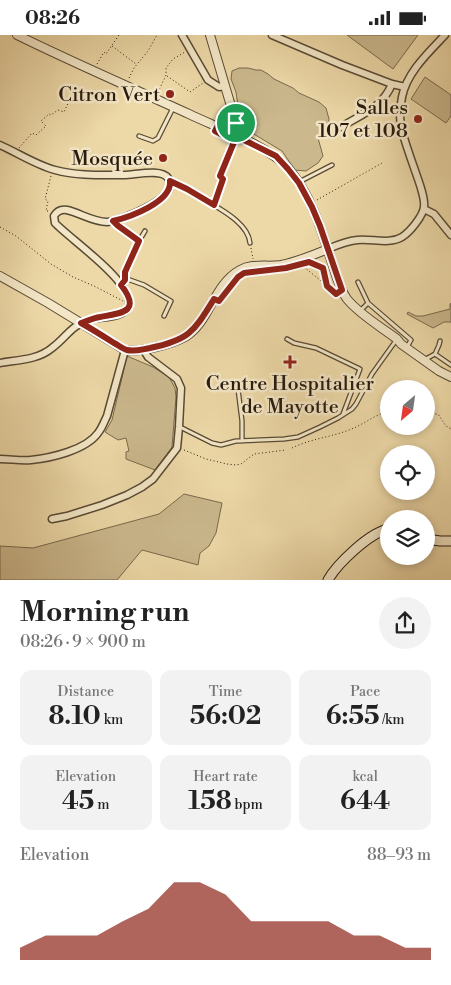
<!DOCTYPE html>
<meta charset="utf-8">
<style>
body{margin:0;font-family:"Libre Bodoni",serif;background:#f2f2f2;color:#222;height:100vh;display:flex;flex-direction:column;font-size:19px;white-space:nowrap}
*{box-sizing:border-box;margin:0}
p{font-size:16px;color:#767676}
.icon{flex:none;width:28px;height:28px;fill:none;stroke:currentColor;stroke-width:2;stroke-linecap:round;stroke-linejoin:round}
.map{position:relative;height:545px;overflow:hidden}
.details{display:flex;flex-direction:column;background:#fff;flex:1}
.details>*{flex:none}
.needle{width:32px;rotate:209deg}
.fabs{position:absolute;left:380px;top:345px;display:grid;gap:10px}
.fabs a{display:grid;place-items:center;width:55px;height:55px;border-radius:50%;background:#fff;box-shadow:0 2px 8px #0003;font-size:25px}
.pin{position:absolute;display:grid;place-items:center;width:42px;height:42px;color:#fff;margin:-21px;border:2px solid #fff;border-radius:50%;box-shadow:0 1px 5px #0007}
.round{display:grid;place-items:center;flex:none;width:52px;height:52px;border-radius:26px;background:#f2f2f2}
.headline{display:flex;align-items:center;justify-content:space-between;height:85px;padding:0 20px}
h1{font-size:28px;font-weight:700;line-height:38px}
.stats{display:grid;grid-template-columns:repeat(3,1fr);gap:8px;height:85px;padding:5px 20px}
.stats div{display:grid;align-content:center;border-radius:12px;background:#f2f2f2;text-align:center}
.stats b{font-size:25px;font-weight:700}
.stats small{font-size:14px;font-weight:400}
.stats p{font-size:14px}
.chart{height:140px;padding:10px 20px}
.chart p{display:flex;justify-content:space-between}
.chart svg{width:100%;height:90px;margin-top:5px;fill:#8f2418;opacity:.7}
.status{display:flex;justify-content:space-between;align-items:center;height:35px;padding:0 25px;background:#fff;direction:ltr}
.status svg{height:14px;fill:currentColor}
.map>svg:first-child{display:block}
.green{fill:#cbb88d;stroke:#79694e}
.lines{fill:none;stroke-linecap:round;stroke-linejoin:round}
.service-casing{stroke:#584a34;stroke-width:5.5}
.minor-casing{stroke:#584a34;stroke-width:9}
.tertiary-casing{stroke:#584a34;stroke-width:10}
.secondary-casing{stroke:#271a0e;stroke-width:11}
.path{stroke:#271a0e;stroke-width:1;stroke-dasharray:1 2.5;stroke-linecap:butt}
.service{stroke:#f3e6c6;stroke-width:3}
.minor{stroke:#f3e6c6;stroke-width:6}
.tertiary{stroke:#f3e6c6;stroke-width:8}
.secondary{stroke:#f3e6c6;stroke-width:9}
.route-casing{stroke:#fff;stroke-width:10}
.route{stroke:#8f2418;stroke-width:6}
.poi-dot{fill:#8f2418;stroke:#f3e6c6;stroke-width:2}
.labels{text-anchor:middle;stroke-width:5;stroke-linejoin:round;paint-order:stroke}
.poi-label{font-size:20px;fill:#271a0e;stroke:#f3e6c6;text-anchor:end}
</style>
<div class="status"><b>08:26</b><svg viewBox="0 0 49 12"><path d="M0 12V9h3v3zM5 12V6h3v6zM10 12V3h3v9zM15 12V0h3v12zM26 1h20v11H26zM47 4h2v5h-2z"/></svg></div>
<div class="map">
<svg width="451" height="545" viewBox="0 0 451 545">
<rect width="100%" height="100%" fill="#edd8a7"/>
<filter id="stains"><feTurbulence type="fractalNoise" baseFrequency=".004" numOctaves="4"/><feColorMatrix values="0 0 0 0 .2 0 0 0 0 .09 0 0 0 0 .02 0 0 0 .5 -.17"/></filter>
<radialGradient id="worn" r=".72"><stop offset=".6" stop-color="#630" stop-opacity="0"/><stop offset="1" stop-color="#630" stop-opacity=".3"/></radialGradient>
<path class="green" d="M347,0h71l-25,34z
M239,33h9l8,2h5l7,4 6,5 19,9 6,5 20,9 7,6 3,11 -1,7 -10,12 5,18 -5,7 -12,8 -11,-1 -13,-19 -35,-21 -5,-8 -3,-8 -3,-22 -5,-13 1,-8z
M425,42l26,18v21l-5,7 -35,-24z
M451,268v19h-7l-11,6 -26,-14 1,-2 8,4h7l27,-7v-5z
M127,321l26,11 16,10 6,11 1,9 -4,50 -17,23 -29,-11v-7l3,-1 -3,-13 -8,2 -13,-8 7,-12z
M184,459l38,9 -6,30 -7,13 -9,7 -2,12 -56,-15 -25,30h-117v-34l33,2 126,-34z"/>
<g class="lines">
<g class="service-casing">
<path id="service" d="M139,101l14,5 5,-3 15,-30
M170,146c12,3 22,11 32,17 16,10 46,24 48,45
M299,147l33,-17
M125,245v-8l14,-31 6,-10
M358,247l10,21
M122,249l3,-4h5l14,5 27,16 -7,15
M360,276l8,-8 43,37 -4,7
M287,304l7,4 22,5 44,21 -17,45
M435,319l4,-9 1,-4
M424,325l11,-6 16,11
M238,354l4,32v20
M180,392l32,16 9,2 15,-4 48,-2 14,-2 22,-10 18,-9 14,-9 4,-5 16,-30 25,-35"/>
</g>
<g class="minor-casing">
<path id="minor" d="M182,0l26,45 11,7 6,-1
M272,0l70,30 50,19 13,3
M341,92c21,-13 41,-19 51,-43
M0,110c18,8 36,20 55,25 22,6 46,5 69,5 11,0 37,-7 44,3 15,19 -48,43 -61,44 -14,0 -27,-9 -40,-12 -6,-1 -10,1 -13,6l1,7c16,17 80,60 74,84 -8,12 -27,9 -40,13 -19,6 -22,17 -37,28 -14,12 -35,12 -52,15
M424,174l10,5 17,21
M328,214c9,-4 19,-8 29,-9 14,-2 32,5 45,-3 8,-5 21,-21 22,-30 1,-7 -2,-15 -4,-22 -6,-18 -13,-36 -18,-54 -3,-11 -2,-24 0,-34 5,-25 27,-45 43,-62
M0,424c10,0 21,2 31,1 20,-2 55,-10 67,-27 4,-5 6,-11 9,-17l18,-66
M52,484l15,-3 35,-11 25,-10 15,-8 11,-8 24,-31 2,-21 2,-39 -4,-9 -29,-22 -5,-8"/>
</g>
<g class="tertiary-casing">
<path id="tertiary" d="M17,0c57,28 115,53 172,79 29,14 78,31 99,54 21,24 33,59 42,89 5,13 8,30 17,42 12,15 34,28 50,40l4,5 38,27 12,6
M210,0l26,88 8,17
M0,241l48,27 77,47c11,2 21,-1 31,-3 9,-2 20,-5 29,-10 25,-15 28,-52 55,-67 12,-7 27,-3 41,-5 16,-3 32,-10 47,-16"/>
</g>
<g class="secondary-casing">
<path id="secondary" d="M426,504l14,2h11
M328,545c9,-16 42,-48 61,-51"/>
</g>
<path class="path" d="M112,11l24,18
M97,29l7,-12 2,2 13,-19
M167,41l23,16 13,-9
M129,43l5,-10 14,-17 9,-16
M158,57l8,-17v-7l7,-9 12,-7
M19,113l13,-15 4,2 10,-9 -5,-5 8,-7 2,1 7,-5 6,2 9,-19
M216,164l7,-20 -4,-3 15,-35
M317,165l65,-37
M48,176h-2l2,-10 -3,-2 6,-23
M0,192l16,9 35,28 22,13 21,9 29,15
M119,192l15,11
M251,213l2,11
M311,228l12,5 4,18 7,6
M304,232l22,18
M426,372l8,3v4h4l8,12 5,3
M292,413c18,-9 39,-11 57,-18 14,-5 25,-15 40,-19
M184,415l22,9 21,5 9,1 5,-1 13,-10 32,-4"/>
<use href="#service" class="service"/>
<use href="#minor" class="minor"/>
<use href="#tertiary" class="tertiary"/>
<use href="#secondary" class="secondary"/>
</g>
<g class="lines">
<g class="route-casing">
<path id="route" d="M236,88l8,17 32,16 12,13 11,14 13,24 8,19 22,64 -6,4 -9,-8 -4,-18 -14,-6 -23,6 -42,5 -6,4 -19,24 -5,-2c-20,32 -24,41 -64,49 -7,1 -15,4 -23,2 -4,-1 -9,-5 -13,-7 -11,-7 -22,-14 -33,-20 6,-2 12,-5 19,-6 22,-4 42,-5 21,-32l4,-5v-8l14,-31 -22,-16 -4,-4c17,-4 59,-19 57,-40l17,8 27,16 9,-26 -3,-3 14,-34 -1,-2 -18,-9 2,-4 14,6z"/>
</g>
<use href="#route" class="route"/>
</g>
<g class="poi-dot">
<circle cx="170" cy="59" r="5"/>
<circle cx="418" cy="84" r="5"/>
<circle cx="163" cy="123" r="5"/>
<path d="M287.5 319.5h5v5h5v5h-5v5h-5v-5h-5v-5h5z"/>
</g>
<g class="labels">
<g class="poi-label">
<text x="160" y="66">Citron Vert</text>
<text x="408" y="79">Salles<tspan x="408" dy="23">107 et 108</tspan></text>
<text x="153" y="130">Mosquée</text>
<text x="290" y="355" text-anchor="middle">Centre Hospitalier<tspan x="290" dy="23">de Mayotte</tspan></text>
</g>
</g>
<rect width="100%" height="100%" filter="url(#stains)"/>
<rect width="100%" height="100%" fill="url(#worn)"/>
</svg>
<div class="fabs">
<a><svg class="needle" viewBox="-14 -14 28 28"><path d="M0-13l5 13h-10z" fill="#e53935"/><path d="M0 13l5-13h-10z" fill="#767676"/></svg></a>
<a><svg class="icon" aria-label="locate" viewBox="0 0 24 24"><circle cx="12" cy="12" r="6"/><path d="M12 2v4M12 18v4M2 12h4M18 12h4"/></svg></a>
<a><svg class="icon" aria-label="layers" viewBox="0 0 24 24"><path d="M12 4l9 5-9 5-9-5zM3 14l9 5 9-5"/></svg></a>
</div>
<div class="pin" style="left:236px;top:88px;background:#1e9e55"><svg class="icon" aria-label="arrive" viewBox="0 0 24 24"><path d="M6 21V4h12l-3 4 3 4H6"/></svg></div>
</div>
<section class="details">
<div class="headline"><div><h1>Morning run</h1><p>08:26 · 9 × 900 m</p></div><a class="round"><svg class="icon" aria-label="share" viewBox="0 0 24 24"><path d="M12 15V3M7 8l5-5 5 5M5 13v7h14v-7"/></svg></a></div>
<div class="stats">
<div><p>Distance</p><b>8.10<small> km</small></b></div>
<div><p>Time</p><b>56:02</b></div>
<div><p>Pace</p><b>6:55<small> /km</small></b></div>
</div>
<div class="stats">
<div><p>Elevation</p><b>45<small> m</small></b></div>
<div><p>Heart rate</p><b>158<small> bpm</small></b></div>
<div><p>kcal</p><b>644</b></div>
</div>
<div class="chart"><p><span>Elevation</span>88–93 m</p>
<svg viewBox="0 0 160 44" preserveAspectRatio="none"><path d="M0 44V38L10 32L20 32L30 32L40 25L50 19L60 6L70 6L80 12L90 25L100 25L110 25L120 25L130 32L140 32L150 38L160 38V44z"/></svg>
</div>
</section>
